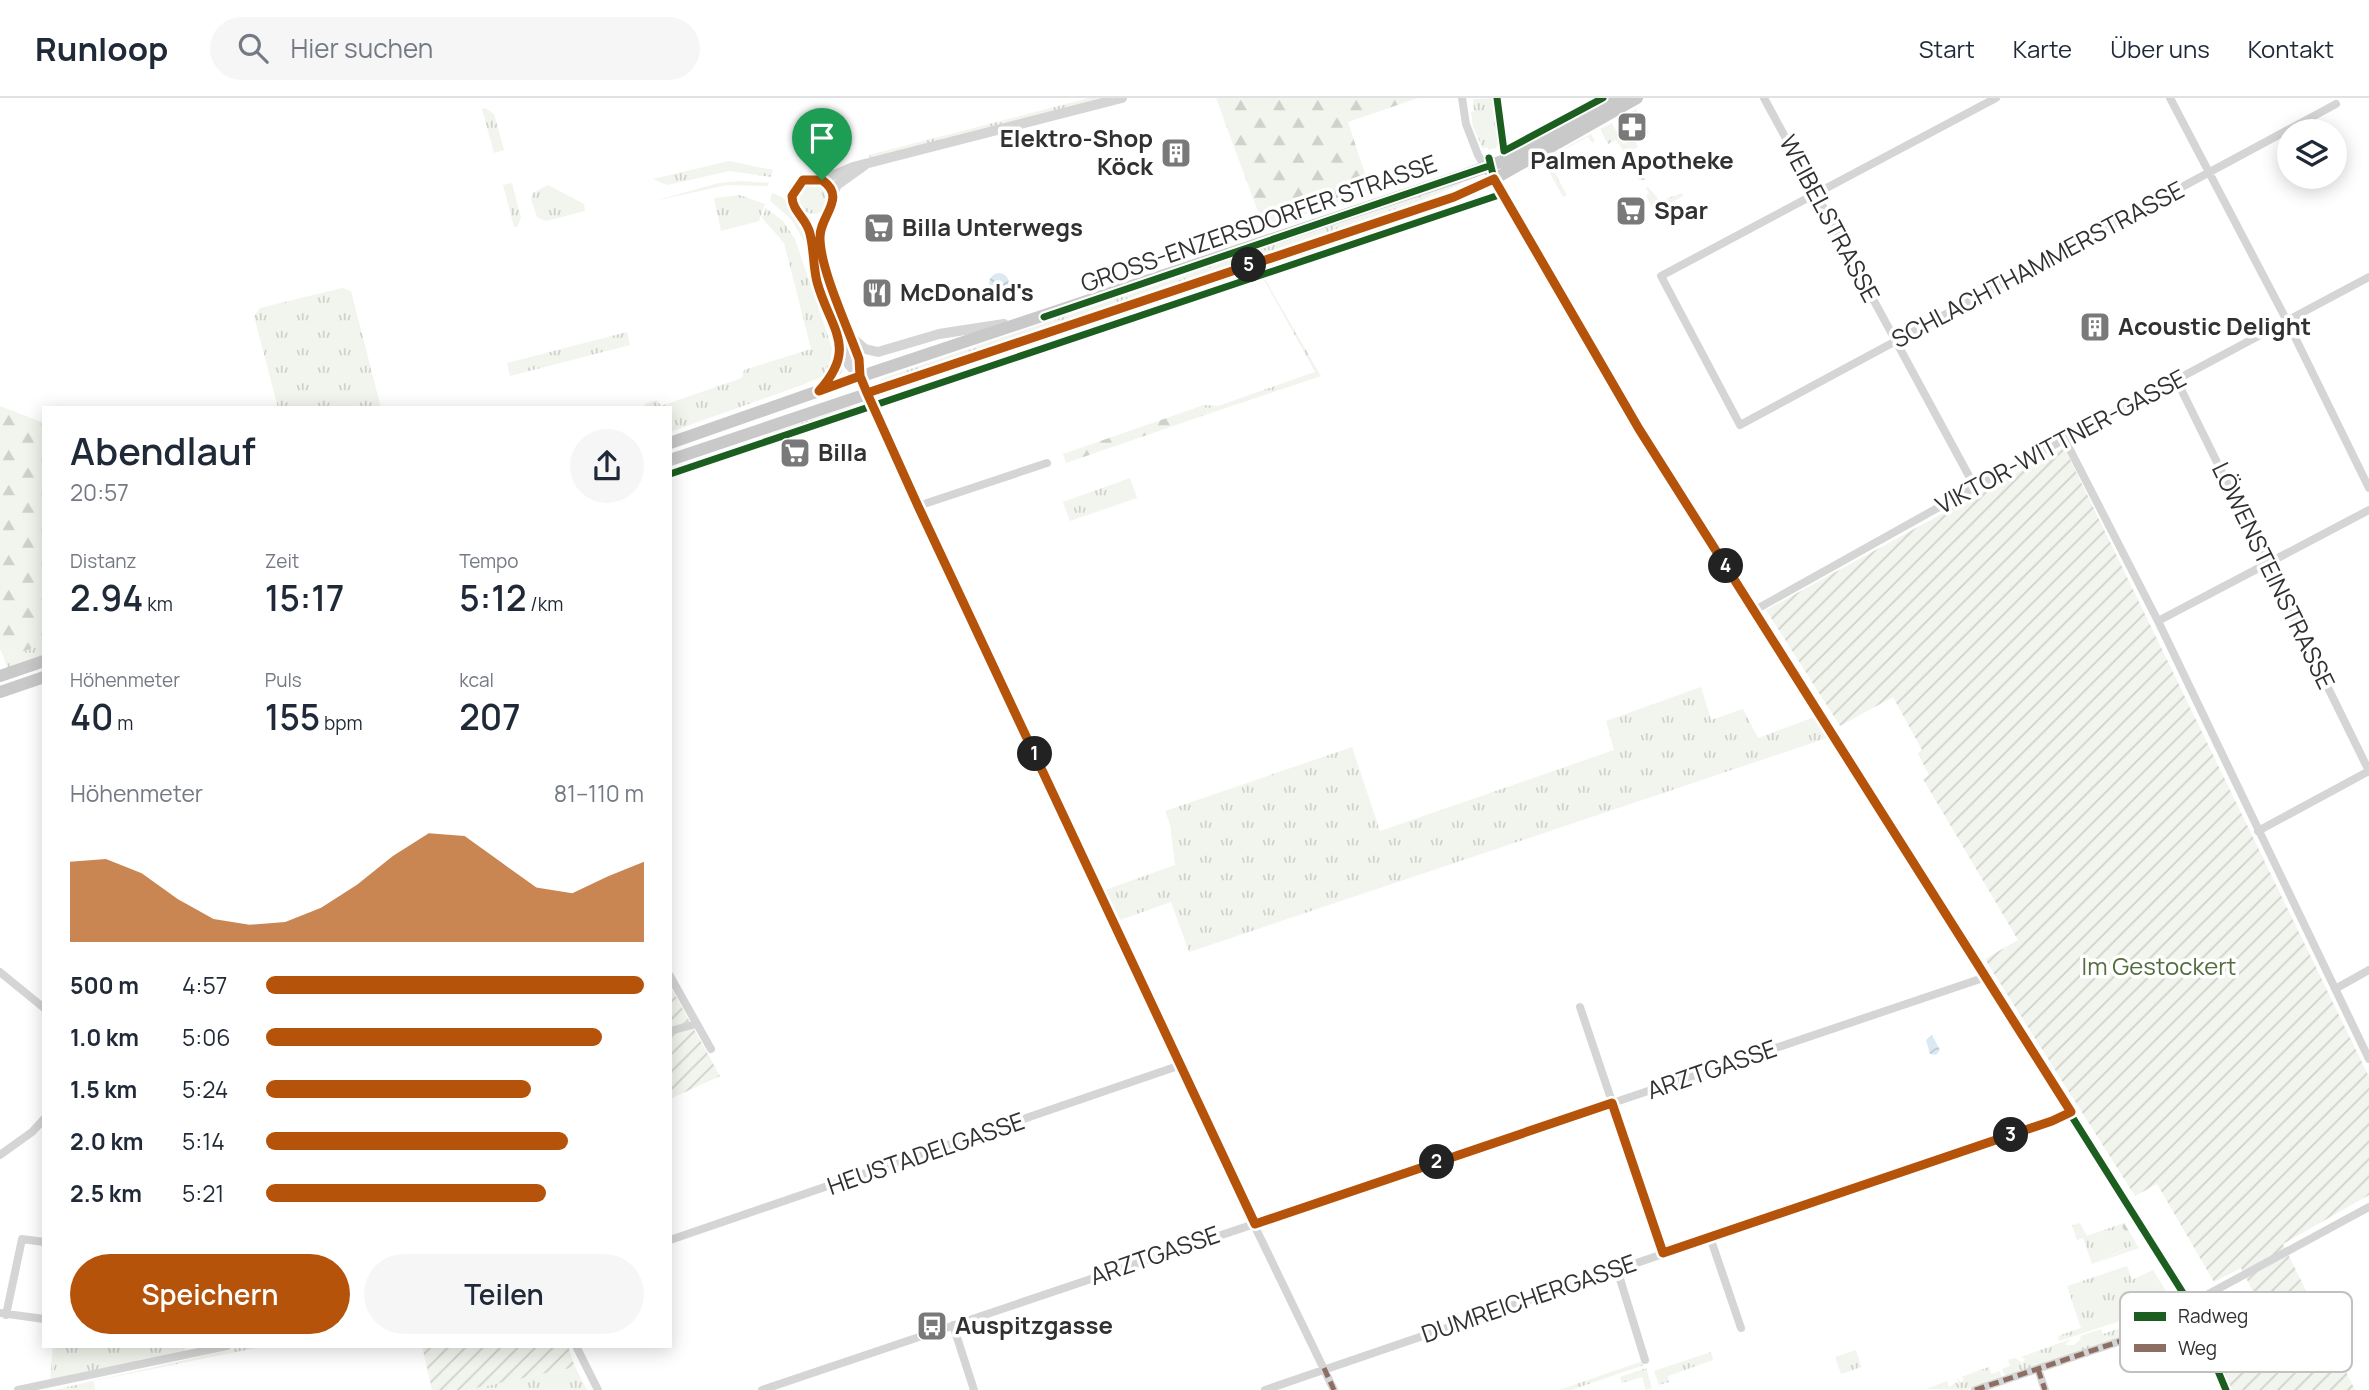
<!DOCTYPE html>
<html lang="de">
<meta charset="utf-8">
<style>
body{margin:0;font-family:Manrope,sans-serif;background:#f6f6f7;color:#1f2937;height:100vh;display:flex;flex-direction:column;font-size:26px;white-space:nowrap}
*{box-sizing:border-box;margin:0}
p{font-size:23px;color:#747a83}
.icon{flex:none;width:38px;height:38px;fill:none;stroke:currentColor;stroke-width:2;stroke-linecap:round;stroke-linejoin:round}
.map{position:relative;flex:1;overflow:hidden}
.side{position:absolute;left:42px;top:308px;width:630px;height:942px;display:flex;flex-direction:column;background:#fff;border-radius:0px;box-shadow:0 4px 18px #0003}
.side>*{flex:none}
.tools{position:absolute;left:2277px;top:21px;display:grid;gap:14px}
.tools a{display:grid;place-items:center;width:70px;height:70px;border-radius:50%;background:#fff;box-shadow:0 4px 18px #0003;font-size:35px}
.pin{position:absolute;display:grid;place-items:center;width:60px;height:60px;color:#fff;margin:-72px -30px;border-radius:50% 50% 50% 0;rotate:-45deg;box-shadow:0 0 7px #0007}
.pin .icon{rotate:45deg}
.km{position:absolute;width:35px;height:35px;margin:-18px;border-radius:50%;background:#222;color:#fff;font-size:19px;line-height:35px;text-align:center}
.round{display:grid;place-items:center;flex:none;width:74px;height:74px;border-radius:37px;background:#f6f6f7}
.headline{display:flex;align-items:center;justify-content:space-between;height:119px;padding:0 28px}
h1{font-size:38px;font-weight:600;line-height:52px}
.stats{display:grid;grid-template-columns:repeat(3,1fr);gap:10px;height:119px;padding:7px 28px}
.stats div{display:grid;align-content:center}
.stats b{font-size:35px;font-weight:600}
.stats small{font-size:19px;font-weight:400}
.stats p{font-size:19px}
.chart{height:196px;padding:14px 28px}
.chart p{display:flex;justify-content:space-between}
.chart svg{width:100%;height:126px;margin-top:7px;fill:#b45309;opacity:.7}
.button{display:flex;gap:14px;margin-top:auto;padding:14px 28px}
.button a{flex:1;height:80px;border-radius:42px;background:#b45309;color:#fff;font-size:28px;font-weight:600;line-height:80px;text-align:center}
.button a+a{background:#f6f6f7;color:#1f2937}
ul{padding:0 28px;list-style:none;font-size:23px}
li{display:grid;grid-template-columns:112px 84px 1fr;align-items:center;height:52px}
li i{height:18px;border-radius:9px;background:#b45309}
header{display:flex;align-items:center;gap:42px;box-sizing:border-box;height:98px;padding:0 35px;background:#fff;border-bottom:2px solid #e0e1e3}
header strong{font-size:33px}
nav{display:flex;gap:38px;margin-inline-start:auto;font-size:24px}
.search{width:490px;height:63px;background:#f6f6f7;display:flex;align-items:center;gap:18px;box-sizing:border-box;padding:0 24px;border-radius:38px;color:#747a83;font-size:26px}
.map>svg:first-child{display:block}
.grass{fill:url(#grass-tufts)}
.forest{fill:url(#forest-firs)}
.garden{fill:url(#garden-furrows)}
.water{fill:url(#water-waves)}
.lines{fill:none;stroke-linecap:round;stroke-linejoin:round}
.minor{stroke:#d5d5d5;stroke-width:8}
.tertiary{stroke:#d5d5d5;stroke-width:10}
.primary{stroke:#c9c9c9;stroke-width:12}
.quiet{stroke:#8d6e63;stroke-width:5;stroke-dasharray:10 5;stroke-linecap:butt}
.cycleway-casing{stroke:#fff;stroke-width:11}
.cycleway{stroke:#1b5e20;stroke-width:7}
.route-casing{stroke:#fff;stroke-width:14}
.route{stroke:#b45309;stroke-width:9}
.labels{text-anchor:middle;stroke-width:7;stroke-linejoin:round;paint-order:stroke}
.poi-label{font-size:24px;font-weight:bold;fill:#313131;stroke:#fff;text-anchor:start}
.street-label{font-size:24px;fill:#313131;stroke:#fff}
.park-label{font-size:24px;fill:#536d3e;stroke:#fff}
.key{fill:#fff;stroke:#c1c1c1;stroke-width:2}
.key-label{font-size:19px;fill:#313131}
</style>
<header>
<strong>Runloop</strong>
<div class="search"><svg class="icon" aria-label="search" viewBox="0 0 24 24"><circle cx="10" cy="10" r="6"/><path d="M15 15l6 6"/></svg>Hier suchen</div>
<nav><a>Start</a><a>Karte</a><a>Über uns</a><a>Kontakt</a></nav>
</header>
<div class="map">
<svg width="2369" height="1292" viewBox="0 0 2369 1292">
<defs>
<pattern id="grass-tufts" width="24" height="20" patternUnits="userSpaceOnUse" patternTransform="scale(1.75)"><rect width="24" height="20" fill="#f1f5ed"/><path d="M3 7l-1-3M5 7V3M7 7l1-3M15 17l-1-3M17 17v-4M19 17l1-3" fill="none" stroke="#cfd2cc"/></pattern>
<pattern id="forest-firs" width="22" height="20" patternUnits="userSpaceOnUse" patternTransform="scale(1.75)"><rect width="22" height="20" fill="#f1f5ed"/><path d="M5 1l3.5 6h-7zM16 11l3.5 6h-7z" fill="#cfd2cc"/></pattern>
<pattern id="garden-furrows" width="10" height="10" patternUnits="userSpaceOnUse" patternTransform="scale(1.75)"><rect width="10" height="10" fill="#f1f5ed"/><path d="M-1 1l2-2M0 10L10 0M9 11l2-2" fill="none" stroke="#cfd2cc"/></pattern>
<pattern id="water-waves" width="16" height="10" patternUnits="userSpaceOnUse" patternTransform="scale(1.75)"><rect width="16" height="10" fill="#dbe9f2"/><path d="M0 5q4-4 8 0t8 0" fill="none" stroke="#bcc8d0"/></pattern>
</defs>
<rect width="100%" height="100%" fill="#fff"/>
<path class="grass" d="M1089,0h16l-235,61 -1,-4z
M1494,0l5,45 -3,5 -7,2 -3,-3 -3,2 -10,-22 -2,-15 3,-1 -1,-12z
M485,10l9,6 10,36 -10,3 -12,-44z
M1636,11l13,24 -14,8 3,6 -13,6 -9,-13 -8,4 -8,-15 12,-6 11,21 21,-13 -8,-15 -9,-2z
M1591,36l4,7 -3,2 -4,-6 -34,18 3,6 -6,5 16,29 -4,2 -20,-37z
M1632,60l3,2 11,20h-8l-11,-19z
M729,63l44,9 -2,7 -41,-6 -63,14 -14,-6z
M742,83l27,2 -1,3 -41,-1 -73,16 65,-18z
M1461,83v3l-80,33 -498,167 -2,-5z
M512,85l9,34 -4,10h-3l-11,-42z
M799 101a15 15 0 1 1 30 0a15 15 0 1 1-30 0Z
M548,87l36,19 1,7 -39,10 -9,-4 -6,-18 2,-6z
M1648,89l12,14 22,-8 1,3 -25,14 -2,-3 -3,2 -7,-13 3,-3 -3,-5 -4,1z
M772,95c23,7 32,31 35,53l-16,-27 -21,-18z
M740,97l25,9 -6,17 -38,10 -7,-33z
M1499,99l-234,82 56,97 -113,38 -4,-9 14,1 97,-34 -53,-96z
M766,110l17,13 12,18 37,109 -3,23 -7,6 -23,9 -129,46v-24h-26l1,-4 12,-4 4,6 81,-28 2,-8 67,-21 -27,-106 -22,-25z
M1430,113l1,4 -171,57 3,-5z
M342,190l9,3 30,117h-103l-24,-92 6,-8z
M1137,212l-1,4 -64,21 -1,-2z
M627,234l3,13 -120,31 -3,-13z
M850,308l2,4 -81,27 1,-4z
M1130,380l7,20 -67,23 -7,-19z
M44,546v11l-37,13 -3,-10z
M1701,589l10,33 32,-11 15,29 59,-22 13,21 -641,215 -18,-50 -51,18 -15,-30 70,-25 -5,-41 -5,-13 187,-64 28,84 234,-81 -8,-29z
M2080,1125l7,13 34,-12 11,22 -40,18 -9,-26 -6,2 -5,-15z
M2127,1168l5,14 21,-10 24,39 -5,11 -167,57 -3,-8 8,-3 -2,-6 7,-2 7,5 3,-4 -4,-2 50,-18 -6,6h9l7,-6 -1,-3 21,-7 2,5 32,-11 -2,-5 18,-7 -92,30 -1,-5 23,-8 -14,-42z
M53,1248h132l1,1 -3,5 -133,28z
M246,1248h20l-172,35 1,9h-41z
M1856,1252l5,17 -20,7 -6,-17z
M1711,1254l2,8 -45,16 1,6 -10,3 -5,-14z
M1643,1263l1,4 -73,25h-12z
M575,1269l12,23h-120z
M1989,1269l2,7 9,-3 2,7 -36,12 -40,-1 21,-8 2,6 7,-5 3,3 -2,-7 5,5 2,-4 -3,-2z
M1646,1270l6,20 -6,2 -4,-13 -20,6 -2,-6z"/>
<path class="forest" d="M1216,0h202l-70,24 23,70 -107,36z
M1204,307l4,9 -142,49 -3,-9z
M0,308l44,17v221l-40,14 -4,-9z
M2124,1125l15,25 -43,15 36,-17 -11,-22z"/>
<path class="garden" d="M2064,349l305,630v118l-86,49 72,146h-124l-27,-68 51,-26 -14,-28 -27,14 -57,-98 -22,12 -142,-224 -8,-13 33,-19 -95,-161 6,-4 -11,-21 4,-4 -29,-53 -53,29 -74,-116z
M670,888l50,90 -50,23z
M422,1248h146l7,21 -108,23h-35z"/>
<path class="water" d="M989 185a10 10 0 1 1 20 0a10 10 0 1 1-20 0Z
M1932,937l8,15 -4,5 -6,-1 -4,-14z"/>
<g class="lines">
<path class="minor" d="M1462,0l4,26 12,31 161,274 519,822 32,53 36,86
M1764,0l211,389
M1996,0l-335,178 79,149 596,-321
M2170,0l117,223 82,167
M2177,283l192,390
M867,295l391,840 76,157
M2065,342l93,181 211,438
M918,408l129,-43
M1755,512l220,-123 394,-210
M2158,523l211,-111
M2258,733l111,-60
M0,874l44,36
M670,878l41,73
M2335,891l34,-19
M1580,909l83,246
M670,933l26,-7
M0,1057l32,-23 12,-13
M1710,1139l31,91
M670,1142l511,-175
M1617,1171l28,91
M2190,1206l179,-97
M0,1215l44,6
M6,1217l16,-76 22,3
M953,1227l21,65
M576,1248l22,44
M2038,1271l7,21
M18,1292l209,-44
M762,1292l1224,-413
M1265,1292l787,-269 19,-9
M1975,1292l220,-74"/>
<path class="tertiary" d="M822,82l31,-13 269,-69
M833,95l4,-8 28,-20
M852,240l13,11 13,3 61,-18 65,-10
M860,278l-11,-11 -13,-33 -18,-49 -8,-50 -18,-31 2,-13 14,-10 17,3 9,14c-1,16 -14,25 -14,41 -1,30 28,91 39,122l1,17 7,17
M819,293l18,-21 2,-24"/>
<path class="primary" d="M670,345l183,-64 611,-204 41,-15 117,-62
M670,362l784,-263 40,-18 143,-81
M0,578l44,-15
M0,594l44,-15"/>
<path class="quiet" d="M1324,1270l10,22
M2038,1271l7,21
M1975,1292l220,-74"/>
<g class="cycleway-casing">
<path id="cycleway" d="M1497,0l7,53 99,-53
M1489,60l5,21 145,250 551,875 36,86
M1044,219l442,-150
M670,376l832,-280"/>
</g>
<use href="#cycleway" class="cycleway"/>
</g>
<g class="lines">
<g class="route-casing">
<path id="route" d="M822,82h-19l-11,16c0,16 15,22 18,38 4,15 3,32 7,48 13,47 42,65 2,109l41,-15 7,17 51,113 337,718 357,-121 51,150 389,-132 19,-9 -432,-683 -145,-250 -40,18 -587,196 -7,-17 -1,-17c-11,-31 -39,-90 -39,-121 -1,-22 28,-40 2,-58"/>
</g>
<use href="#route" class="route"/>
</g>
<defs>
<g id="pharmacy-square" transform="scale(1.575)"><rect x="-9" y="-9" width="18" height="18" rx="4" fill="#797979" stroke="#fff"/><path d="M-2-6h4v4h4v4h-4v4h-4v-4h-4v-4h4Z" fill="#fff"/></g>
<g id="building-square" transform="scale(1.575)"><rect x="-9" y="-9" width="18" height="18" rx="4" fill="#797979" stroke="#fff"/><path d="M-4-6H4V6H1V3H-1V6H-4ZM-2.5-4.3h1.7v1.8h-1.7ZM.8-4.3h1.7v1.8H.8ZM-2.5-1h1.7V.8h-1.7ZM.8-1h1.7V.8H.8Z" fill="#fff"/></g>
<g id="supermarket-square" transform="scale(1.575)"><rect x="-9" y="-9" width="18" height="18" rx="4" fill="#797979" stroke="#fff"/><path d="M-6-5.5h2.5l.6 2H6L4.5 2H-2.5L-4.4-4H-6ZM-1.5 3.2a1.3 1.3 0 1 0 .1 0ZM3 3.2a1.3 1.3 0 1 0 .1 0Z" fill="#fff"/></g>
<g id="restaurant-square" transform="scale(1.575)"><rect x="-9" y="-9" width="18" height="18" rx="4" fill="#797979" stroke="#fff"/><path d="M-5-6h1v4h1v-4h1v4h1v-4h1v5L-1.5 .5V6h-2V.5L-5-1ZM5-6V6H3V1.5H1.5Q1.5-4 5-6Z" fill="#fff"/></g>
<g id="bus-square" transform="scale(1.575)"><rect x="-9" y="-9" width="18" height="18" rx="4" fill="#797979" stroke="#fff"/><path d="M-5-6H5V4H4V6H2V4H-2V6H-4V4H-5ZM-3.5-4V0h7V-4ZM-3.5 1.2v1.5H-2V1.2ZM2 1.2v1.5H3.5V1.2Z" fill="#fff"/></g>
</defs>
<g fill-rule="evenodd">
<use href="#pharmacy-square" x="1632" y="29"/>
<use href="#building-square" x="1176" y="55"/>
<use href="#supermarket-square" x="1631" y="113"/>
<use href="#supermarket-square" x="879" y="130"/>
<use href="#restaurant-square" x="877" y="195"/>
<use href="#building-square" x="2095" y="229"/>
<use href="#supermarket-square" x="795" y="355"/>
<use href="#bus-square" x="932" y="1228"/>
</g>
<g class="labels">
<g class="poi-label">
<text x="1153" y="49" text-anchor="end">Elektro-Shop<tspan x="1153" dy="28">Köck</tspan></text>
<text x="1632" y="71" text-anchor="middle">Palmen Apotheke</text>
<text x="1654" y="121">Spar</text>
<text x="902" y="138">Billa Unterwegs</text>
<text x="900" y="203">McDonald's</text>
<text x="2118" y="237">Acoustic Delight</text>
<text x="818" y="363">Billa</text>
<text x="955" y="1236">Auspitzgasse</text>
</g>
<g class="street-label">
<text transform="translate(1829 121) rotate(62)" y="8">WEIBELSTRASSE</text>
<text transform="translate(1259 126) rotate(-19)" y="8">GROSS-ENZERSDORFER STRASSE</text>
<text transform="translate(2038 167) rotate(-28)" y="8">SCHLACHTHAMMERSTRASSE</text>
<text transform="translate(2061 344) rotate(-28)" y="8">VIKTOR-WITTNER-GASSE</text>
<text transform="translate(2273 478) rotate(64)" y="8">LÖWENSTEINSTRASSE</text>
<text transform="translate(1712 972) rotate(-19)" y="8">ARZTGASSE</text>
<text transform="translate(926 1056) rotate(-19)" y="8">HEUSTADELGASSE</text>
<text transform="translate(1155 1158) rotate(-19)" y="8">ARZTGASSE</text>
<text transform="translate(1529 1201) rotate(-19)" y="8">DUMREICHERGASSE</text>
</g>
<g class="park-label">
<text x="2159" y="877">Im Gestockert</text>
</g>
</g>
<rect x="2120" y="1194" width="232" height="80" rx="10" class="key"/>
<rect x="2134" y="1214" width="32" height="9" fill="#1b5e20"/>
<rect x="2134" y="1246" width="32" height="8" fill="#8d6e63"/>
<g class="key-label">
<text x="2178" y="1225">Radweg</text>
<text x="2178" y="1257">Weg</text>
</g>
</svg>
<div class="tools">
<a><svg class="icon" aria-label="layers" viewBox="0 0 24 24"><path d="M12 4l9 5-9 5-9-5zM3 14l9 5 9-5"/></svg></a>
</div>
<div class="pin" style="left:822px;top:82px;background:#1e9e55"><svg class="icon" aria-label="arrive" viewBox="0 0 24 24"><path d="M6 21V4h12l-3 4 3 4H6"/></svg></div>
<b class="km" style="left:1035px;top:656px">1</b>
<b class="km" style="left:1437px;top:1064px">2</b>
<b class="km" style="left:2011px;top:1037px">3</b>
<b class="km" style="left:1726px;top:468px">4</b>
<b class="km" style="left:1249px;top:167px">5</b>
<section class="side">
<div class="headline"><div><h1>Abendlauf</h1><p>20:57</p></div><a class="round"><svg class="icon" aria-label="share" viewBox="0 0 24 24"><path d="M12 15V3M7 8l5-5 5 5M5 13v7h14v-7"/></svg></a></div>
<div class="stats">
<div><p>Distanz</p><b>2.94<small> km</small></b></div>
<div><p>Zeit</p><b>15:17</b></div>
<div><p>Tempo</p><b>5:12<small> /km</small></b></div>
</div>
<div class="stats">
<div><p>Höhenmeter</p><b>40<small> m</small></b></div>
<div><p>Puls</p><b>155<small> bpm</small></b></div>
<div><p>kcal</p><b>207</b></div>
</div>
<div class="chart"><p><span>Höhenmeter</span>81–110 m</p>
<svg viewBox="0 0 160 44" preserveAspectRatio="none"><path d="M0 44V16L10 15L20 20L30 29L40 36L50 38L60 37L70 32L80 24L90 14L100 6L110 7L120 16L130 25L140 27L150 21L160 16V44z"/></svg>
</div>
<ul>
<li><b>500 m</b>4:57<i style="width:100%"></i></li>
<li><b>1.0 km</b>5:06<i style="width:89%"></i></li>
<li><b>1.5 km</b>5:24<i style="width:70%"></i></li>
<li><b>2.0 km</b>5:14<i style="width:80%"></i></li>
<li><b>2.5 km</b>5:21<i style="width:74%"></i></li>
</ul>
<div class="button"><a>Speichern</a><a>Teilen</a></div>
</section>
</div>
